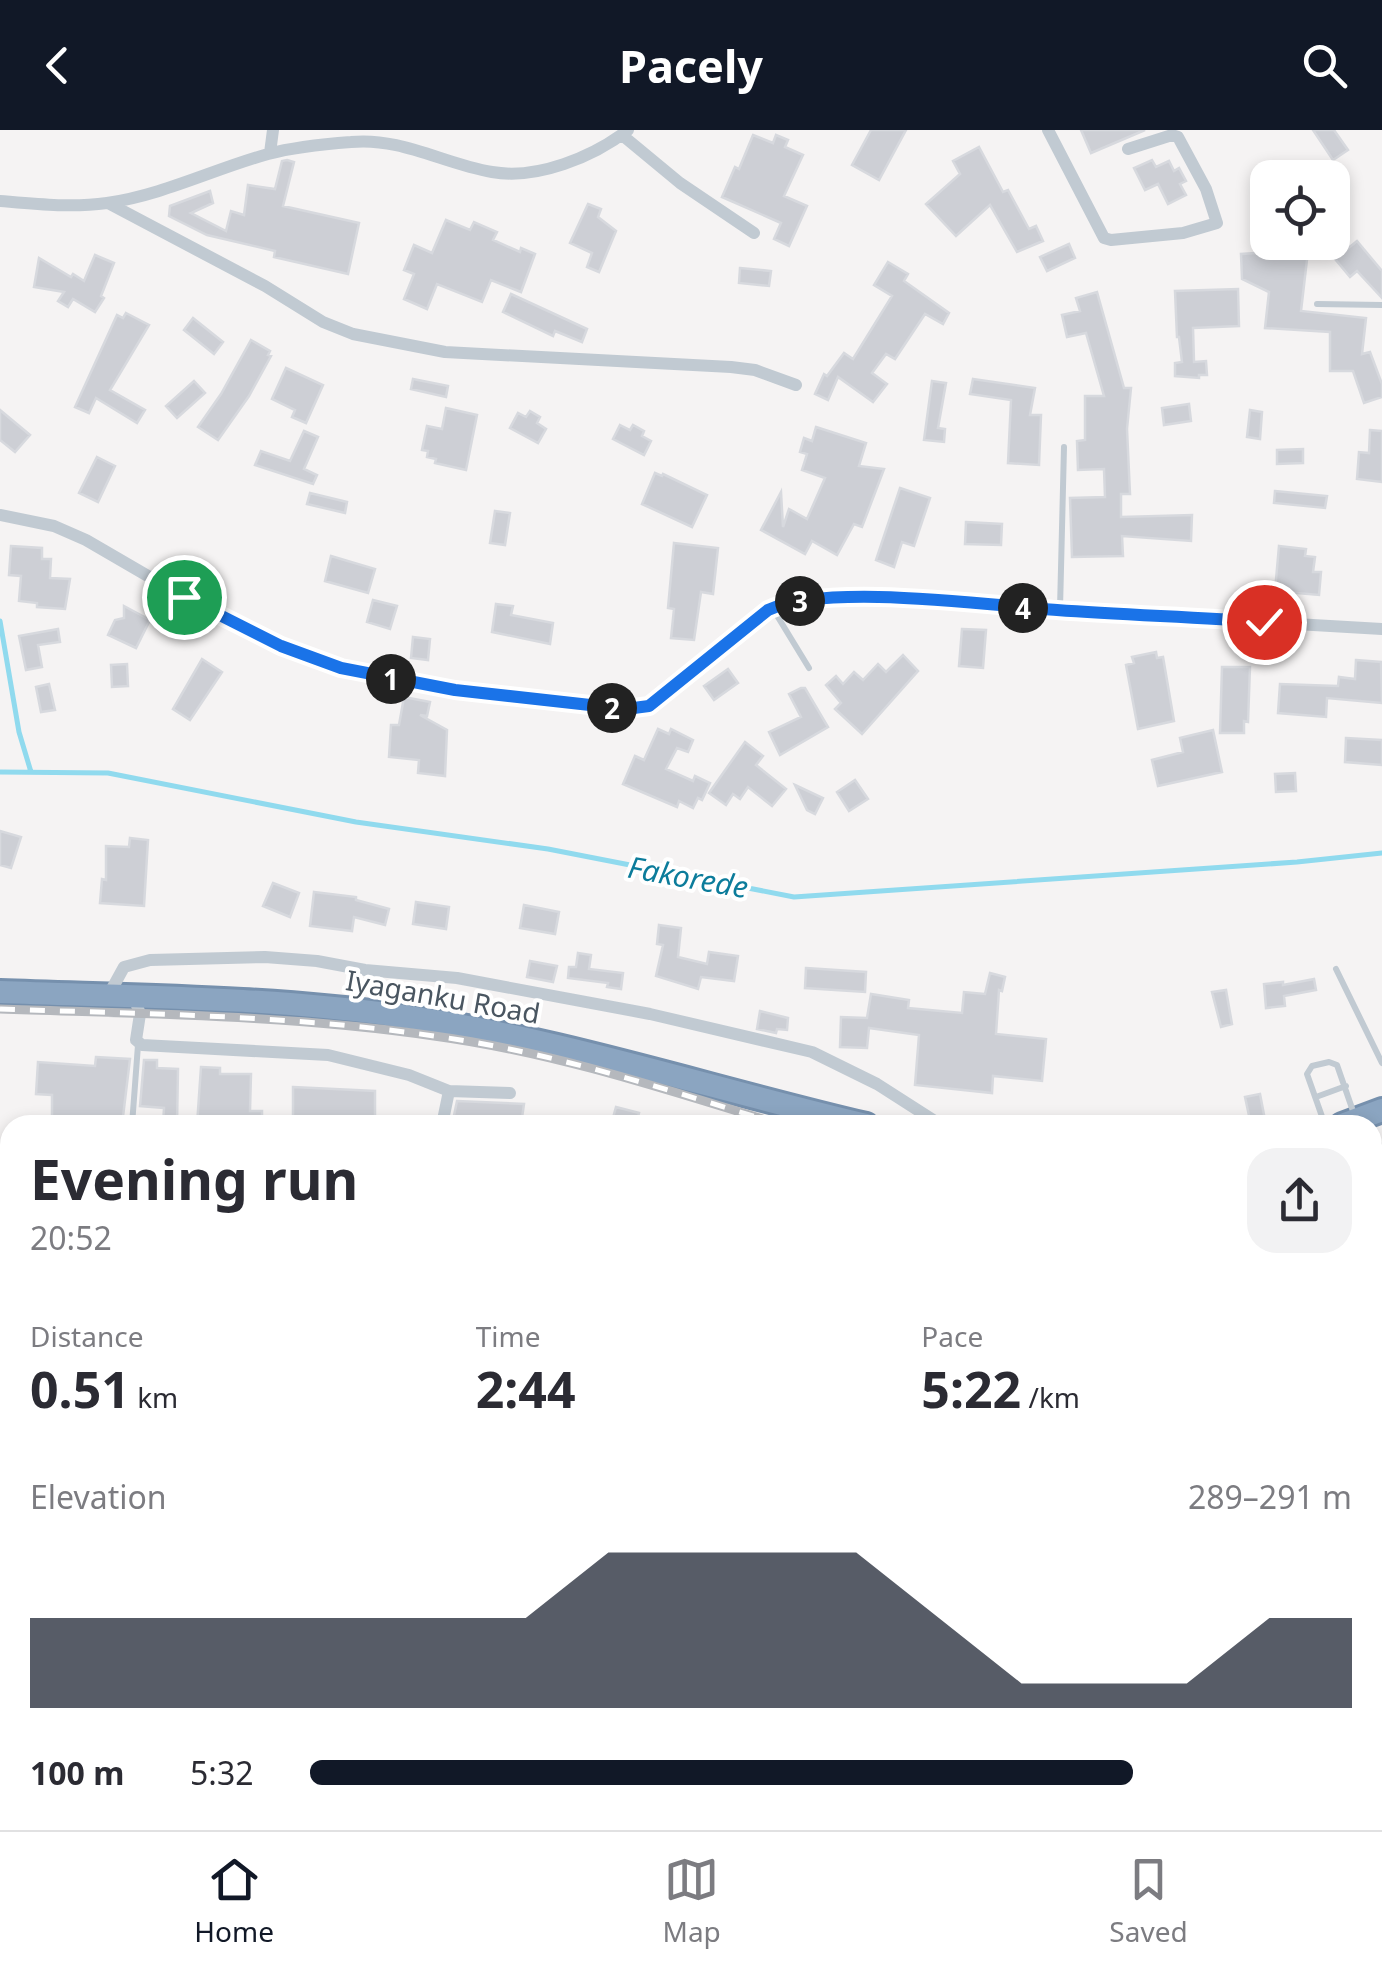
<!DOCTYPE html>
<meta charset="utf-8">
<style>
body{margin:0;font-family:"Noto Sans",sans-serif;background:#f2f2f3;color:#2b2b33;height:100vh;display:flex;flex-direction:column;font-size:38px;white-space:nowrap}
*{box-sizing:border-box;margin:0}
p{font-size:32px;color:#7c7c81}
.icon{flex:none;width:55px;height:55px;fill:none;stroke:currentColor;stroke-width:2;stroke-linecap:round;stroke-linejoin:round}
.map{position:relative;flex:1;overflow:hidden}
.sheet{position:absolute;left:0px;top:985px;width:1382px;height:715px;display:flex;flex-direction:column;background:#fff;border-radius:30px 30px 0 0;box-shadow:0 5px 15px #0003}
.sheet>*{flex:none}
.controls{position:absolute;left:1250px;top:30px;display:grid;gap:20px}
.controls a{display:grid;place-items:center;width:100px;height:100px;border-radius:20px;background:#fff;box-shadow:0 5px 15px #0003;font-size:50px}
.pin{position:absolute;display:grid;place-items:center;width:85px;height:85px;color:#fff;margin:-42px;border:5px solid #fff;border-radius:50%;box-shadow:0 2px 10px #0007}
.km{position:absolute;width:50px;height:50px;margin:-25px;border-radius:50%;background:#222;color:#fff;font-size:28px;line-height:50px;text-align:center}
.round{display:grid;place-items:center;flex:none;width:105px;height:105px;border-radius:30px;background:#f2f2f3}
.overview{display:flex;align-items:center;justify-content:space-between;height:170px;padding:0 30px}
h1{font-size:55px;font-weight:700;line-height:75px}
.stats{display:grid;grid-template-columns:repeat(3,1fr);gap:15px;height:170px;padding:10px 30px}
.stats div{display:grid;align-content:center}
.stats b{font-size:50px;font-weight:700}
.stats small{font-size:28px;font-weight:400}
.stats p{font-size:28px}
.chart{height:280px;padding:20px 30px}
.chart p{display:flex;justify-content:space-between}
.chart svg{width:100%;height:180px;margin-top:10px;fill:#111827;opacity:.7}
ul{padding:0 30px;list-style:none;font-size:32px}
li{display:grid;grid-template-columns:160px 120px 1fr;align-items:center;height:75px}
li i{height:25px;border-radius:12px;background:#111827}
header{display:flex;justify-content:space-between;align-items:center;height:130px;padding:0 30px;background:#111827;color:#fff;font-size:45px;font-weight:700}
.menu{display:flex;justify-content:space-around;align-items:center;height:140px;border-top:2px solid #e1e1e2;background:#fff;font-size:28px;color:#7c7c81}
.menu a{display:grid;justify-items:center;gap:5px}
.menu .active{color:#111827}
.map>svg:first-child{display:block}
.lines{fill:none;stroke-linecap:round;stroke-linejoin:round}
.stream{stroke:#90daee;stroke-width:5}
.building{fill:#cdcfd5;stroke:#d7d9de;stroke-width:2.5}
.highway-casing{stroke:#7690ad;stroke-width:28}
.lane{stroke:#c1cad2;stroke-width:6}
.street{stroke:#c1cad2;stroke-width:12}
.highway{stroke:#8ba5c1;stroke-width:22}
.rail-casing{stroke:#b5b8bd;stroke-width:9}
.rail{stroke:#fff;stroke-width:5;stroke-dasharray:15;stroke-linecap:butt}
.route-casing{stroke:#fff;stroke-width:20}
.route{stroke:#1a73e8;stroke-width:12}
.labels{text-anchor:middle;stroke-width:8;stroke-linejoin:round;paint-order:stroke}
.street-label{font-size:28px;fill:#4a5661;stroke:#fff}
.water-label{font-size:30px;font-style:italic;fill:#0c7c9b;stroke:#fff}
</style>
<header><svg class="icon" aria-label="back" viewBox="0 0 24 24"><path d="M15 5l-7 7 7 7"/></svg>Pacely<svg class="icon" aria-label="search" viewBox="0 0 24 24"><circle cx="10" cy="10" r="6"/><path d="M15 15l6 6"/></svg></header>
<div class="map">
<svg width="1382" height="1700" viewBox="0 0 1382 1700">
<rect width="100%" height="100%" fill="#f5f3f3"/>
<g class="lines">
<path class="stream" d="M0,491l19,111 12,40
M0,642l108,1 248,49 192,27 246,48 503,-35 85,-9"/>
</g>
<path class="building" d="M871,0h35l-27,50 -27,-15z
M1081,0h64l-54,23z
M1313,0h21l14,20 -15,10z
M753,5l20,8 3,-8 12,5 -3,7 18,8 -19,41 23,10 -18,40 -15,-7 7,-16 -59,-26 13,-30 4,2z
M979,17l24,45 5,-2 21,39 7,-3 7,15 -26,11 -27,-47 -34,31 -30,-32 34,-30 -7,-13z
M287,30l7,2 -11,44 76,17 -11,51 -74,-17 1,-6 -68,-16 -38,-19 1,-10 40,-15 3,12 -22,10 35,18 5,-20 13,4 4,-30 27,4 7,-28z
M1152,30l4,7 13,-6 5,10 5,-3 7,13 -6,3 6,11 -18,9 -10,-20 -13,6 -11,-22z
M588,74l13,5 -3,8 18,14 -17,41 -12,-5 5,-14 -22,-10z
M446,90l24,10 4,-8 23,10 -4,8 27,12 1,-4 14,6 -14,38 -30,-12 -9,22 -45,-18 -10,25 -23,-10 10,-25 -10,-4 10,-25 18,8z
M1357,111l25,30v27l-25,-27 -7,6 -15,-18z
M1069,114l6,14 -28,13 -7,-14z
M1275,115l33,6 -7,60 65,7 -4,36 8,-2 12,32v13l-18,6 -11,-32h-23v-39l-65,-4 4,-36 -27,-13 -1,-25 33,-2z
M95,125l19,8 -13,33 3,2 -9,14 -22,-13 -5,8 -10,-6 6,-9 -30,-5 5,-29 32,19 2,-3 11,7z
M888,132l20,12 -4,7 45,32 -6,11 -18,-10 -30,45 -9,-5 -14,19 15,11 -14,18 -35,-25 -10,23 -13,-6 9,-20 3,2 17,-23 9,6 39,-63 -18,-11z
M740,138l31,3 -2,15 -30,-3z
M1238,159l1,37 -46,2 1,34 12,-1 1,14h-8v3l-24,-2v-13l7,-1 -3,-25h-2l-2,-46z
M1097,162l27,96h7l-4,41 3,65h-9v23l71,-2 -1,26 -69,-5 1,20 -51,1 -2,-59 35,-1 -1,-28 -26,1 -1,-29 8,-1v-44h19l-18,-63 -19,4 -5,-22 18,-4 -4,-13z
M511,164l76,35 -5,13 -27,-11 -2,5 -50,-24z
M126,183l23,12 -39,65 35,20 -8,13 -41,-25 -7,15 -14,-6 42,-92 6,3z
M193,188l30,24 -9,12 -30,-24z
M251,210l19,11 -2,4 3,1 -22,40 -31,44 -20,-13 23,-33z
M286,238l37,17 -17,38 -14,-6 3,-7 -23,-11z
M413,249l35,7 -2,11 -35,-8z
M973,249l62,9 -5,27h11l-2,50 -31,-2 3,-63 -41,-6z
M194,251l11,12 -28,25 -11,-12z
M932,251l14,2 -8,45 7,1 -1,13 -20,-2z
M1189,274l2,17 -27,4 -2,-17z
M446,278l31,7 -11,55 -31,-7 1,-4 -9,-2 1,-6 -6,-1 5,-24 15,3z
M0,280l30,25 -15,17 -15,-12z
M1250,280l12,2 -2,27 -13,-2z
M530,281l10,6 -3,6 9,6 -8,14 -28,-15 8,-15 8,4z
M620,295l10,5 3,-5 11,6 -2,5 9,5 -7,14 -31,-16z
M816,297l50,16 -7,23 25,3 -22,58 -8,-3 -17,31 -25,-14 -7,13 -44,-24 20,-38 2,35 6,-18 18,10 18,-41 -23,-8 5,-16 -7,-2 4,-14 8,3z
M1370,300l12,1v51l-25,-3 2,-27 10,1z
M304,301l14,6 -14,32 13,6 -4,9 -58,-19 6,-14 29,10z
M1303,319v14l-26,1v-14z
M97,327l18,9 -17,36 -19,-9z
M655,343l7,3 1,-2 44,21 -15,32 -50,-23z
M900,358l30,10 -16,48 -12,-4 -8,25 -18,-7z
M1275,361l52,5 -2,12 -51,-5z
M310,363l37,9 -2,11 -38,-9z
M495,381l15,2 -5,32 -15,-2z
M966,392l36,2 -1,21 -36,-1z
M674,413l44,5 -5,46 -12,-2 -7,48 -23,-2 3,-29 -6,-1z
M11,416l31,2v11h9l-1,19 20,1 -5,30 -28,-2v-4l-18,-2 2,-25 -12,-1z
M1279,416l27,3 -1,7 10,1 -2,15h8l-2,23 -44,-4z
M331,426l44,13 -7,24 -43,-12z
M373,470l24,6 -7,23 -23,-7z
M496,474l17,2 -2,9 42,8 -3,21 -58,-12z
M124,476l26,14 -14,28 -28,-13 7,-15 9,-2z
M58,499l2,13 -22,3 4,22 -16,3 -7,-34z
M962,499l24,1 -3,38 -24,-2z
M413,507l17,2 -2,21 -17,-2z
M1156,522l1,6 6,-1 11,64 -36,8 -12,-64 8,-2 -2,-6z
M903,525l15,16 -56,63 -27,-25 6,-6 -15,-18 10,-9 7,8 11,-12 9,8 15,-16 8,8z
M202,529l20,13 -32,48 -17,-11z
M1356,530l25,2 1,41 -55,-5 -1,19 -48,-4 2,-29 58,2 1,-9 16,2z
M127,534l1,22 -16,1 -1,-22z
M1222,537h28l-2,55 -4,-1v12h-24z
M728,539l10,14 -24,17 -10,-14z
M49,554l6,26 -14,2 -5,-25z
M801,558h4l23,39 -48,28 -11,-23 32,-15 -12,-23z
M404,567l26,5 -3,14 -7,-1 27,15 -2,46 -27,-3 1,-13 -30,-3 2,-32h8z
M658,599l11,5 2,-5 22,11 -5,12 -11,-4 -11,21 27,12 2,-5 15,7 -8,17 -4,-2 -5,10 -14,-7 -2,6 -54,-23 12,-28 9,4z
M1213,600l9,42 -64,14 -6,-26 31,-8 -3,-14z
M1346,608l36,2v25l-37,-3z
M745,612l18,14 -7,9 30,24 -14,17 -24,-19 -8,12 -7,-5 -7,11 -17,-12z
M1295,643l1,18 -20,1 -1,-18z
M855,650l13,19 -19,12 -12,-19z
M795,655l28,13 -8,16 -8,-4z
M0,701l21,6 -10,31 -11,-3z
M130,708l18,2 -4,66 -44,-3 2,-24 4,1v-34l23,1z
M273,753l26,10 -9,24 -27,-11z
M314,762l42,5v3l33,9 -4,16 -31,-8 -2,14 -42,-5z
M416,772l33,5 -3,22 -33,-5z
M524,775l35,7 -4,22 -35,-6z
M659,795l22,3 -3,29 29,7 2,-12 29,4 -4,25 -33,-4 -3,12 -42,-13 7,-31 -6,-1z
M578,823l13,2 -2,14 34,4 -2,16 -14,-2 1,-4 -40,-5 1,-11h7z
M530,831l27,5 -4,16 -26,-5z
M806,838l60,4 -1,20 -60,-4z
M990,843l15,4 -3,14 -3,-1 -3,44 50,5 -4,42 -49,-5 -1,17 -77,-8 4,-50 -50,-7 -2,20 -27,-1 1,-30 26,1 4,-24 38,6 -1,8 54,5 2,-21 21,2z
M1314,849l2,11 -32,6 1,10 -19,2 -2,-24 19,-2v3z
M1226,860l6,34 -11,3 -9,-35z
M760,881l28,7 -1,12 -10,-1 -1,4 -19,-4z
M96,927l34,2 -8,66h-14v-7l-56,-1v-22l-16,-1 2,-32 57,4z
M144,930h13v8l21,1 -1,56h-14l1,-17 -24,-2z
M201,937l19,1v6h31l-1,37h12v11l-65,3z
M293,957l82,4v28l-82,1z
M1260,964l6,31h-15l-6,-28z
M457,971l67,3 -3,21h-69z
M616,977l23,6 -3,12h-25z"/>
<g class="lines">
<g class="highway-casing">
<path id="highway" d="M0,862c134,5 268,5 401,24 157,22 311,73 465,109
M1342,995l40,-15"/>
</g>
<path class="lane" d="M1317,174l65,1
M773,479l36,59
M1060,479l4,-162
M1336,839l46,94
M1316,967l30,-11
M132,995l6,-80
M1325,995l-18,-51 5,-8 17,-4 8,3 17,49"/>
<path class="street" d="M1048,0l56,108 7,2 72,-7 34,-10 -11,-34 -28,-52 -6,-2 -44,14
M622,5l58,48 74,50
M270,23l3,-23
M0,71c35,3 71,7 107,2 56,-8 107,-34 161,-49 26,-7 56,-10 83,-12 50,-5 93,22 141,30 45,8 101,-15 136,-42
M108,73l157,83 58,36 30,12 92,18 286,15 24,3 41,15
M0,385l54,11 32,14 98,57 97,49 60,22 114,23 138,16 56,-1 118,-96 13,-6 26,-4 45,-2 531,31
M108,866l16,-29 26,-7 39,-1 76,-2 52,4 48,9 92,8 193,36 162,38 65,32 64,41
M134,867l6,17 -4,26 6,5 186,10 81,20 40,16 61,2
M442,995l7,-34
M1372,1170l10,-2
M3,1226l7,22
M0,1370l10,-28
M0,1473l10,4
M1372,1564l10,3
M188,1700l4,-10
M509,1700l4,-10
M835,1700l4,-10
M1146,1700l4,-10"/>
<use href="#highway" class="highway"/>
<g class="rail-casing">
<path id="rail" d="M0,879c144,5 291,6 434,27 119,16 234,54 348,89
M1372,1021l10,-4"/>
</g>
<use href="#rail" class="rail"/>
</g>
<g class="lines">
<g class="route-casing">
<path id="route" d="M184,467l97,49 60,22 114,22 171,19 23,-3 119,-96c59,-27 219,-5 289,0 69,5 138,7 207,12"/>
</g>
<use href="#route" class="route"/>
</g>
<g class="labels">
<g class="street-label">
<text transform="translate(443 867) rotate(10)" y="10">Iyaganku Road</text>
</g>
<g class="water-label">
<text transform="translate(688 748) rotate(10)" y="10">Fakorede</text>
</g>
</g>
</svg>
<div class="controls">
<a><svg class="icon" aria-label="locate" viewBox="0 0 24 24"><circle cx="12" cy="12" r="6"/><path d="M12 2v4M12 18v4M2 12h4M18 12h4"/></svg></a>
</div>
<div class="pin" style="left:184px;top:467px;background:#1e9e55"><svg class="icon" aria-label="arrive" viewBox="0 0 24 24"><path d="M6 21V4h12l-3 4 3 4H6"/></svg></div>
<div class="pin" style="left:1264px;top:492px;background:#d93025"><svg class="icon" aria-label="check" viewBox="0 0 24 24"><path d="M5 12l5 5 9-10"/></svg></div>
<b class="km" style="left:391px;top:549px">1</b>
<b class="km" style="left:612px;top:578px">2</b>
<b class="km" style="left:800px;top:471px">3</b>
<b class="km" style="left:1023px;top:478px">4</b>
<section class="sheet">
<div class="overview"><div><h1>Evening run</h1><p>20:52</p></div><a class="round"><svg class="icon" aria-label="share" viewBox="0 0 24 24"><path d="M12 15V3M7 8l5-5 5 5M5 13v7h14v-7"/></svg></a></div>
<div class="stats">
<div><p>Distance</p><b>0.51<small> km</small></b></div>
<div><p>Time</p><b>2:44</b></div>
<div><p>Pace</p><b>5:22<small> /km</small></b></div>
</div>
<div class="chart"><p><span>Elevation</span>289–291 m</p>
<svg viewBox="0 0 160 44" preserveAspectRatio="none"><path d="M0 44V22L10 22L20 22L30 22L40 22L50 22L60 22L70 6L80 6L90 6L100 6L110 22L120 38L130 38L140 38L150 22L160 22V44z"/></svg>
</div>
<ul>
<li><b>100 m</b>5:32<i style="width:79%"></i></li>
</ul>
</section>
</div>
<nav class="menu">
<a class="active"><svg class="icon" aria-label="home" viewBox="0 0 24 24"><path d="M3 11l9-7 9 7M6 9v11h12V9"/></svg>Home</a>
<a><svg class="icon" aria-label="map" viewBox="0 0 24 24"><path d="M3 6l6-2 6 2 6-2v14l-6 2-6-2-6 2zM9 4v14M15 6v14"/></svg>Map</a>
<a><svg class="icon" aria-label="saved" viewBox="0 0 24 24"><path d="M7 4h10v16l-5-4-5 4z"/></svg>Saved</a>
</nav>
